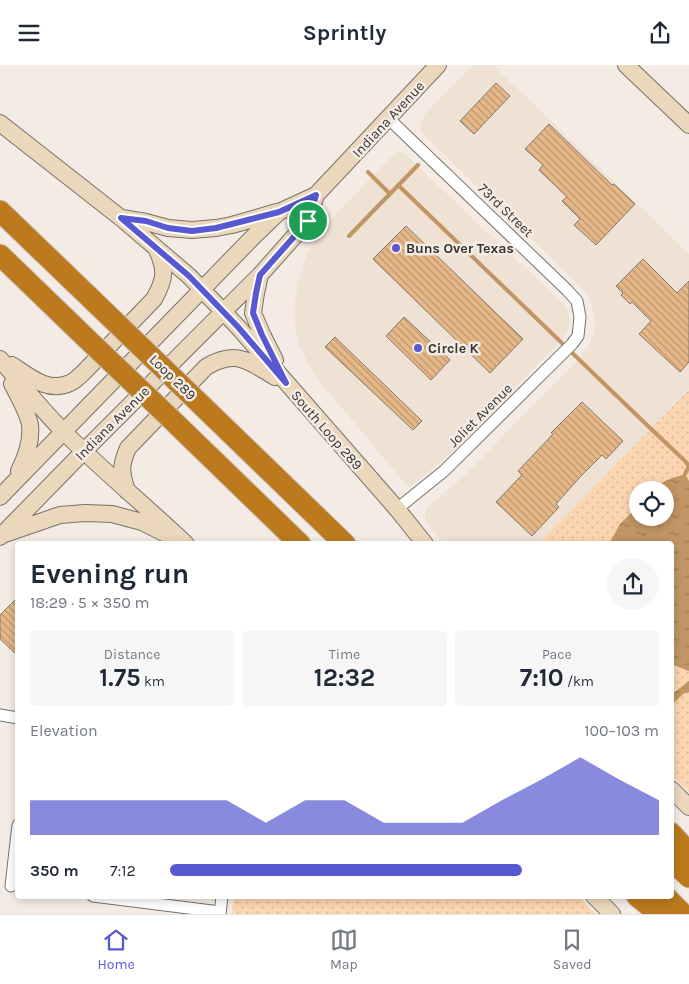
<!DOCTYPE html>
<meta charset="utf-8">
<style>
body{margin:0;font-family:Karla,sans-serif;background:#f6f6f7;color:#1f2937;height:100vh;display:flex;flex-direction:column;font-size:19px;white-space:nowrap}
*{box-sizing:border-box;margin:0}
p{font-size:16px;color:#747a83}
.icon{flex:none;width:28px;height:28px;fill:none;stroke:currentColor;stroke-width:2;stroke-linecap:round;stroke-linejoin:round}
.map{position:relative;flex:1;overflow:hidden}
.side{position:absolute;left:15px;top:476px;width:659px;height:358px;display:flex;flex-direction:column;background:#fff;border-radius:5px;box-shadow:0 2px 8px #0003}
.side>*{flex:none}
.controls{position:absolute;left:629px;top:416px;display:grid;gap:10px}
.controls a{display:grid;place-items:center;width:45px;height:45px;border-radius:50%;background:#fff;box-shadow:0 2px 8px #0003;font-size:25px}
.pin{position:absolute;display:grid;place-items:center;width:42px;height:42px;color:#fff;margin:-21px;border:2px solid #fff;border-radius:50%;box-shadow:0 1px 5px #0007}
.round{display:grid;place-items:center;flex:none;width:52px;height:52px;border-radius:26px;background:#f6f6f7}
.summary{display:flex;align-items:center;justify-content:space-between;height:85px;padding:0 15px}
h1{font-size:28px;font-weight:700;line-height:38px}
.stats{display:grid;grid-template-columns:repeat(3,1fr);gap:8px;height:85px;padding:5px 15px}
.stats div{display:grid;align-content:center;border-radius:5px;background:#f6f6f7;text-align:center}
.stats b{font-size:25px;font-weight:700}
.stats small{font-size:14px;font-weight:400}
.stats p{font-size:14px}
.chart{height:140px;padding:10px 15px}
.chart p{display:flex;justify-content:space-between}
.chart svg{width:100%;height:90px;margin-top:5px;fill:#5859d0;opacity:.7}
ul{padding:0 15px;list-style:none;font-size:16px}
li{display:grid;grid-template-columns:80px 60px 1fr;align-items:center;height:38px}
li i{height:12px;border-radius:6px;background:#5859d0}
header{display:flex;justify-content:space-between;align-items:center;height:65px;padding:0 15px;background:#fff;font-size:22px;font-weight:700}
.tab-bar{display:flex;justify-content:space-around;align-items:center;height:70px;border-top:1px solid #e0e1e3;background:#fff;font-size:14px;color:#747a83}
.tab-bar a{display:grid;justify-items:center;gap:2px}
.tab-bar .on{color:#5859d0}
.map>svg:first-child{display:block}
.built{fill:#efe1d3}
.park{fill:url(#park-dots);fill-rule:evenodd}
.water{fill:url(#water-ripples)}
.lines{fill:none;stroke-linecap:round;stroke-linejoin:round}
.stream{stroke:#c19564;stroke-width:4}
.building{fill:url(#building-back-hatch);stroke:#817972}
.street-casing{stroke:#787169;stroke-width:13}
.secondary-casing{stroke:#787169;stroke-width:18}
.highway-casing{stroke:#cbcac9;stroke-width:23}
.street{stroke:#fff;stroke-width:11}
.secondary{stroke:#ebd7bc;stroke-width:16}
.highway{stroke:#bc791e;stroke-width:21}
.highway-bridge-casing{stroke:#cbcac9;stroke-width:23;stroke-linecap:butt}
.highway-bridge{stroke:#bc791e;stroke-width:21}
.route-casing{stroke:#fff;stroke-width:10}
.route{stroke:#5859d0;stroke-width:6}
.poi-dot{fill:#5859d0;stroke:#f4ece4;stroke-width:2}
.labels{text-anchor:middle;stroke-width:5;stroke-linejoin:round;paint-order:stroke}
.street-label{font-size:14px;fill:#373431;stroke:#f4ece4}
.poi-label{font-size:14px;font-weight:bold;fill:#373431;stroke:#f4ece4;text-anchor:start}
</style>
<header><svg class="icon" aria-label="menu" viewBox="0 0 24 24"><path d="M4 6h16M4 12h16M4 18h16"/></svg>Sprintly<svg class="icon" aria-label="share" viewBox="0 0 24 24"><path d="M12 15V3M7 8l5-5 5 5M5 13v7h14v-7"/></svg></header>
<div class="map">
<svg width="689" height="849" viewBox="0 0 689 849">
<defs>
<pattern id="park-dots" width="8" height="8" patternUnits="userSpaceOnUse" patternTransform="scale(1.25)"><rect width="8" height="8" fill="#fbd6b0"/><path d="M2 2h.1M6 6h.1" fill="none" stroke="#d8b898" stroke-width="1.8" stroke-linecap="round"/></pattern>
<pattern id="water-ripples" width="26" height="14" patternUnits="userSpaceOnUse" patternTransform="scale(1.25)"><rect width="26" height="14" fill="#c19564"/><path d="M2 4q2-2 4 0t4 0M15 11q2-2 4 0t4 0" fill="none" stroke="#9e7a53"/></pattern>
<pattern id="building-back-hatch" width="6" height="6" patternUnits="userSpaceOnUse" patternTransform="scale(1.25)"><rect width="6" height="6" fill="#e6b887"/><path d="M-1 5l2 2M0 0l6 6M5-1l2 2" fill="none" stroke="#bb966f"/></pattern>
</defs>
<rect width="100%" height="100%" fill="#f4ece4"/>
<path class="built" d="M473,0h20l196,189v136l-151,154h-93l-19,-22 -1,-4v-5l1,-5 37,-31 118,-121 8,-11 5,-12 1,-9 -1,-10 -4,-15 -8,-11 -161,-156 -1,-8 5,-10z
M397,86l9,4 157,149 5,7 2,10 -2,10 -4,6 -105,109 -23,20 -27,22 -91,-108 -8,-12 -10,-21 -4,-14 -2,-22 4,-30 8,-24 5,-10 17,-21 5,-9z"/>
<path class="park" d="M689,325v402l-18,-17v-231h-133zM638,425h27v27h-27z
M234,831h344l18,18h-364z"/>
<path class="water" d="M685,409l4,7v190l-18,-7v-120h-62l11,-20 17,-17 1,10h27v-27h-15l17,-10z
M689,616v11l-6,2 -12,12v-11z"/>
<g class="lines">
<path class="stream" d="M368,107l22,22
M398,120l251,242 36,34 4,5 -4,8
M349,171l69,-71"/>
</g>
<path class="building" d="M496,18l14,13 -36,38 -14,-13z
M549,59l63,61 2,-1 21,20 -39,41 -22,-20 6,-6 -18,-18 5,-4 -28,-27 4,-5 -18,-16z
M406,161l117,113 -33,34 -117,-114z
M643,194l34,34 12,-12v81l-9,10 -41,-38 12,-13 -19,-19 -2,2 -9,-9 2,-2 -7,-7z
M404,252l46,43 -19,20 -45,-44z
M335,272l87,84 -9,9 -88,-83z
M582,337l41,39 -17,18 -4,-4 -22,22 -24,27 3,3 -27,29 -36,-34 26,-27 -4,-4 35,-37 -2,-1z
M18,532v59l-18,-17v-24z"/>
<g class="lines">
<g class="street-casing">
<path id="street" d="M388,53l179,172 10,11 3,16 -2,19 -6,8 -128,127 -47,38
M0,650l18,3
M11,821l7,-61
M93,831l127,16
M220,849l2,-18"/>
</g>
<g class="secondary-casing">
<path id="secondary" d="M626,0l63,60
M0,58l121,95 68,58 49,51 159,182 28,35
M122,153l24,4 22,6 24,2 24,-2 16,-3 45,-13
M260,210l-4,18 -3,20 9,21 13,26
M0,294c21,25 41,50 64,73 39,39 82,74 122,112
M12,300c18,12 36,28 58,18 5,-2 9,-7 13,-10l71,-74c12,-21 12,-30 2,-51
M12,319c6,11 16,29 18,41 2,16 -4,32 -11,46
M127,426c-6,-19 -7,-25 1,-43l78,-81c30,-18 42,-6 69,10
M0,432l254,-261 25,-24 37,-17 122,-130
M5,469l55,-19 25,-2 27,1 30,8 26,13
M0,472l84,-86 176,-176 48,-54 8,-26
M671,724l18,18
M594,831l18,18"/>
</g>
<g class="highway-casing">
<path id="highway" d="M0,146l108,104
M0,190l86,83
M191,330l154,149
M170,353l130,126
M671,768l18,20
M671,795l18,17
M637,831l22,18
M665,831l18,18"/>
</g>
<use href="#street" class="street"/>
<use href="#secondary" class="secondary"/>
<use href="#highway" class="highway"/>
<g class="highway-bridge-casing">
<path id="highway-bridge" d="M108,250l83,80
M86,273l84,80"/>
</g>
<use href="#highway-bridge" class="highway-bridge"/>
</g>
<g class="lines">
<g class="route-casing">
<path id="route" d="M316,130l-8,26 -48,54 -4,18 -3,20 9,22 24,48 -48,-56 -49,-51 -68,-58 25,3 22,7 24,3 24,-3 63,-16z"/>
</g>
<use href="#route" class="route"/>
</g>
<g class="poi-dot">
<circle cx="396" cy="183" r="5"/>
<circle cx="418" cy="283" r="5"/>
</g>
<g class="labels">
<g class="street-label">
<text transform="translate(388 54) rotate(-47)" y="5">Indiana Avenue</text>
<text transform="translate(506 145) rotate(44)" y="5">73rd Street</text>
<text transform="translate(173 312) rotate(44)" y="5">Loop 289</text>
<text transform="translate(480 350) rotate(-45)" y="5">Joliet Avenue</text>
<text transform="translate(112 358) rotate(-45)" y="5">Indiana Avenue</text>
<text transform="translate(327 365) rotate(49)" y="5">South Loop 289</text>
</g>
<g class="poi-label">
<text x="406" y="188">Buns Over Texas</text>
<text x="428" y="288">Circle K</text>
</g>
</g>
</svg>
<div class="controls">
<a><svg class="icon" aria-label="locate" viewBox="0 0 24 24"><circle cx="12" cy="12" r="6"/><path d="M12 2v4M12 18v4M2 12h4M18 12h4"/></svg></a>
</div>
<div class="pin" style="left:308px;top:156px;background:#1e9e55"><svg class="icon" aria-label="arrive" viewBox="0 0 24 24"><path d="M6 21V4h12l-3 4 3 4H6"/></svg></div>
<section class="side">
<div class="summary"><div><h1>Evening run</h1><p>18:29 · 5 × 350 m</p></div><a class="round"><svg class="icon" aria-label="share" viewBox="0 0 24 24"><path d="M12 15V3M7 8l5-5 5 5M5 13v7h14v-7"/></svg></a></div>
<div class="stats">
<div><p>Distance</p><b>1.75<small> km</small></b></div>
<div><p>Time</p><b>12:32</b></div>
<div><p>Pace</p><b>7:10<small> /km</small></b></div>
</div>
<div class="chart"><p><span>Elevation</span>100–103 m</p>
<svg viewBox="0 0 160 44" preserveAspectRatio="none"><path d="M0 44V27L10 27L20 27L30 27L40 27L50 27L60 38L70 27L80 27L90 38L100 38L110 38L120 27L130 17L140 6L150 17L160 27V44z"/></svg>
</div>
<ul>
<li><b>350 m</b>7:12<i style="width:72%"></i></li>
</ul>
</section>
</div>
<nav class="tab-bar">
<a class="on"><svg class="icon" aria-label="home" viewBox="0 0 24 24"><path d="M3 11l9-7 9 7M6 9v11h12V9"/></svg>Home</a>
<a><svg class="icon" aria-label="map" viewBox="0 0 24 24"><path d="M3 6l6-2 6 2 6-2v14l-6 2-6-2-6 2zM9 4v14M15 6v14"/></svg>Map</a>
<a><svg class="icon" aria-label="saved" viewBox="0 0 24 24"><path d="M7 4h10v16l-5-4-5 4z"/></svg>Saved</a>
</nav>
